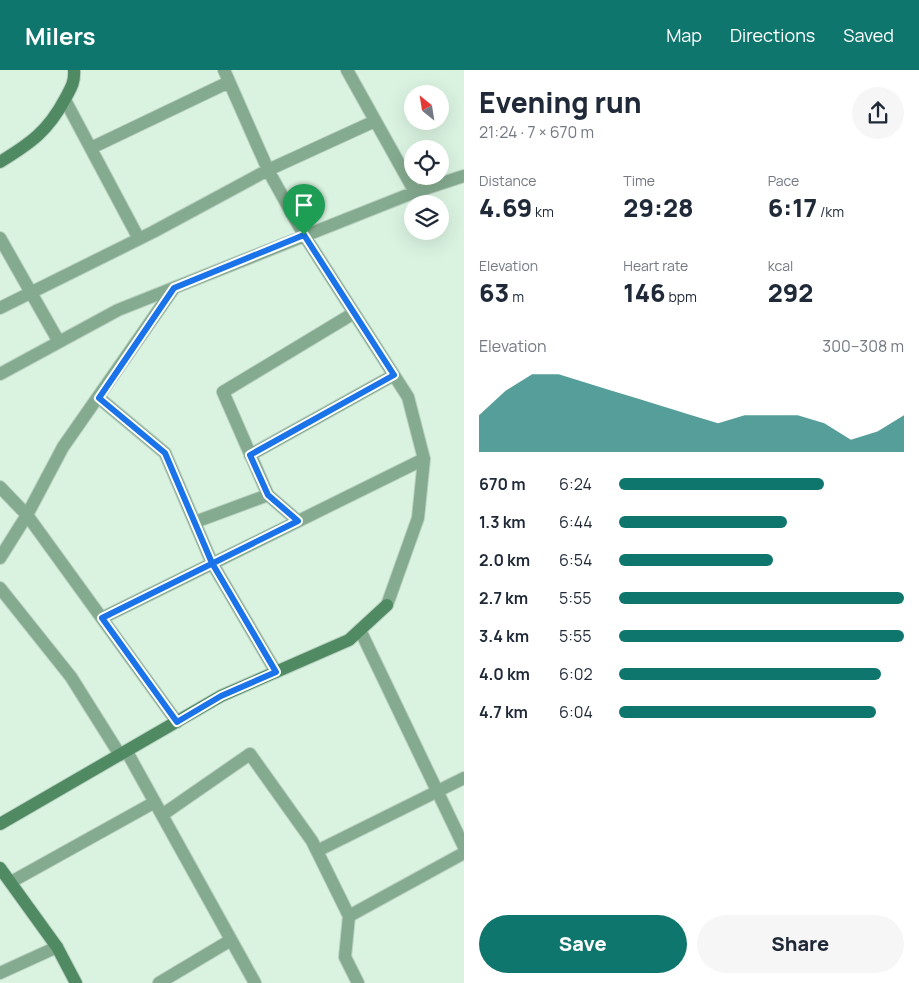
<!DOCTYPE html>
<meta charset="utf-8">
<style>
body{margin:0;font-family:Manrope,sans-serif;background:#f6f6f7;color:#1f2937;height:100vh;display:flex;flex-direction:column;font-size:19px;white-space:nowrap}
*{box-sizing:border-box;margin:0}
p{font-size:16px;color:#747a83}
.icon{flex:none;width:28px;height:28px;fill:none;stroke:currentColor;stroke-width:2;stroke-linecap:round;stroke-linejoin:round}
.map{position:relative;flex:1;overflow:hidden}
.drawer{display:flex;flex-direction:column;background:#fff;width:455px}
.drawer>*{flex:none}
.needle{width:32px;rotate:330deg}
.tools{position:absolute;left:404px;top:15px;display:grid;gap:10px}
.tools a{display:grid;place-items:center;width:45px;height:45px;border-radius:50%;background:#fff;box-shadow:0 5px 20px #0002;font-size:25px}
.pin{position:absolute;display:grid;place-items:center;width:42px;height:42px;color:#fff;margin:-51px -21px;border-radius:50% 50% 50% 0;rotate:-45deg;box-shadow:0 0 5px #0007}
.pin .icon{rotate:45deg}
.round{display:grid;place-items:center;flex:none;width:52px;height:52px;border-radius:26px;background:#f6f6f7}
.head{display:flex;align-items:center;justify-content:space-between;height:85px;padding:0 15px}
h1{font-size:28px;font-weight:800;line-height:38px}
.figures{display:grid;grid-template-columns:repeat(3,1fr);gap:8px;height:85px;padding:5px 15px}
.figures div{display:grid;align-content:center}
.figures b{font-size:25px;font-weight:800}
.figures small{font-size:14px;font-weight:400}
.figures p{font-size:14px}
.chart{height:140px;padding:10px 15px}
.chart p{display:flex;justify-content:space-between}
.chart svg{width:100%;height:90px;margin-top:5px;fill:#0f766e;opacity:.7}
.primary-button{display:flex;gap:10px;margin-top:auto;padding:10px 15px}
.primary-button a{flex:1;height:58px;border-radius:30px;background:#0f766e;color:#fff;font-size:20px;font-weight:800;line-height:58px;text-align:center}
.primary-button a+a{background:#f6f6f7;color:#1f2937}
ul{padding:0 15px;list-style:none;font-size:16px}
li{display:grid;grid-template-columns:80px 60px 1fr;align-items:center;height:38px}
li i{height:12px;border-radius:6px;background:#0f766e}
header{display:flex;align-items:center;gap:30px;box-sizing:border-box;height:70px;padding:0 25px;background:#0f766e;color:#fff}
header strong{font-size:24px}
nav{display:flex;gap:28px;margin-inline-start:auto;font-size:18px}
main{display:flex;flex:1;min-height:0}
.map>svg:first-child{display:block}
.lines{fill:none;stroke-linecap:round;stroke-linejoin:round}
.street-casing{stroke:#b9d0c0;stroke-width:14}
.secondary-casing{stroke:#b9d0c0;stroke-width:14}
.street{stroke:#84aa8f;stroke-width:12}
.secondary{stroke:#4f8a63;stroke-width:12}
.route-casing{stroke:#fff;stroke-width:10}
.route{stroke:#1a73e8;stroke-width:6}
</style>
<header>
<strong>Milers</strong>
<nav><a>Map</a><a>Directions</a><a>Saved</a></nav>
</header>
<main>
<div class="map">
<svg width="464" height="913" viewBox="0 0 464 913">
<rect width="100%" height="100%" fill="#daf3e1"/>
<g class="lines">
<g class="street-casing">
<path id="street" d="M224,0l45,102 35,63 104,162 16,62 -6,59 -31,87
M347,0l68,122
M65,30l74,139
M91,78l138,-66
M0,168l59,104
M0,238l153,-76 115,-62 107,-49
M0,304l118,-64 297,-118 49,-16
M99,328l66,55 47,110 64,109
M250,385l144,-80
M0,417l27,28 150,207
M298,451l-30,-26 -45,-103 131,-79
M195,452l73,-27
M0,488l27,-43 36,-68 111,-159
M0,518l71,89 49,78
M102,548l322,-159
M360,560l104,217
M127,682l128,231
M162,745l88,-61 62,87 37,75 -4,41 13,26
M317,781l147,-73
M11,812l144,-80
M349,846l115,-63
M0,903l57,-26
M159,913l72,-43"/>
</g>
<g class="secondary-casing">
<path id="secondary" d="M0,92c31,-19 48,-31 65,-63 6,-11 10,-17 9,-29
M0,754l221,-128 128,-56 38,-35
M0,798l57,79 19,36"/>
</g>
<use href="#street" class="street"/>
<use href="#secondary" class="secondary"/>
</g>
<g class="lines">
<g class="route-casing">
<path id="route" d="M304,165l-130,53 -75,110 66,55 47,110 64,109 -55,24 -44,26 -75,-104 196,-97 -30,-26 -18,-40 144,-80 -90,-140"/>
</g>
<use href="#route" class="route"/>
</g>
</svg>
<div class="tools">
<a><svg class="needle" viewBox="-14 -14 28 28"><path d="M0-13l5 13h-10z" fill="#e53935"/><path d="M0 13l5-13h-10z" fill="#747a83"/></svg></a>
<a><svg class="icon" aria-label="locate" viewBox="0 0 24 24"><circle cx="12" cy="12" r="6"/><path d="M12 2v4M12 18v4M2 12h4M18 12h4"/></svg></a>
<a><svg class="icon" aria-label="layers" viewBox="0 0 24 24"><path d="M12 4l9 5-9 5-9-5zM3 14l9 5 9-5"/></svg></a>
</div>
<div class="pin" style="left:304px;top:165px;background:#1e9e55"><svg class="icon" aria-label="arrive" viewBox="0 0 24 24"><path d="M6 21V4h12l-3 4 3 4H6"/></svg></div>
</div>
<section class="drawer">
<div class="head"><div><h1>Evening run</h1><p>21:24 · 7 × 670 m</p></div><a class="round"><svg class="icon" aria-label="share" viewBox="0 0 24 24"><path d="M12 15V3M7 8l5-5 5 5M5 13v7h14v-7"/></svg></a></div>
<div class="figures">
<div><p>Distance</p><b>4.69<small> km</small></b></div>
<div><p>Time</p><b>29:28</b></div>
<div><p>Pace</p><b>6:17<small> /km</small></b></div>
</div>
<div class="figures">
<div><p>Elevation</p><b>63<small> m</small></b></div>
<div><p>Heart rate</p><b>146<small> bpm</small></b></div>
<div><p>kcal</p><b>292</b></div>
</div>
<div class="chart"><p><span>Elevation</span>300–308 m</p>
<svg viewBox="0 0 160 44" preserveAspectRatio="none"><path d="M0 44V26L10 14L20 6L30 6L40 10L50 14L60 18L70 22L80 26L90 30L100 26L110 26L120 26L130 30L140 38L150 34L160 26V44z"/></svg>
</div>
<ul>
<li><b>670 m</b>6:24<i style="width:72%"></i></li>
<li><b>1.3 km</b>6:44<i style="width:59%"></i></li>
<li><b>2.0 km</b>6:54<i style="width:54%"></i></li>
<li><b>2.7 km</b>5:55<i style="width:100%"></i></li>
<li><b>3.4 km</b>5:55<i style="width:100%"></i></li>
<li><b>4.0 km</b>6:02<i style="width:92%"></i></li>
<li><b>4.7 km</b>6:04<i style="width:90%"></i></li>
</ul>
<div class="primary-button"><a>Save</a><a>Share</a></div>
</section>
</main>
